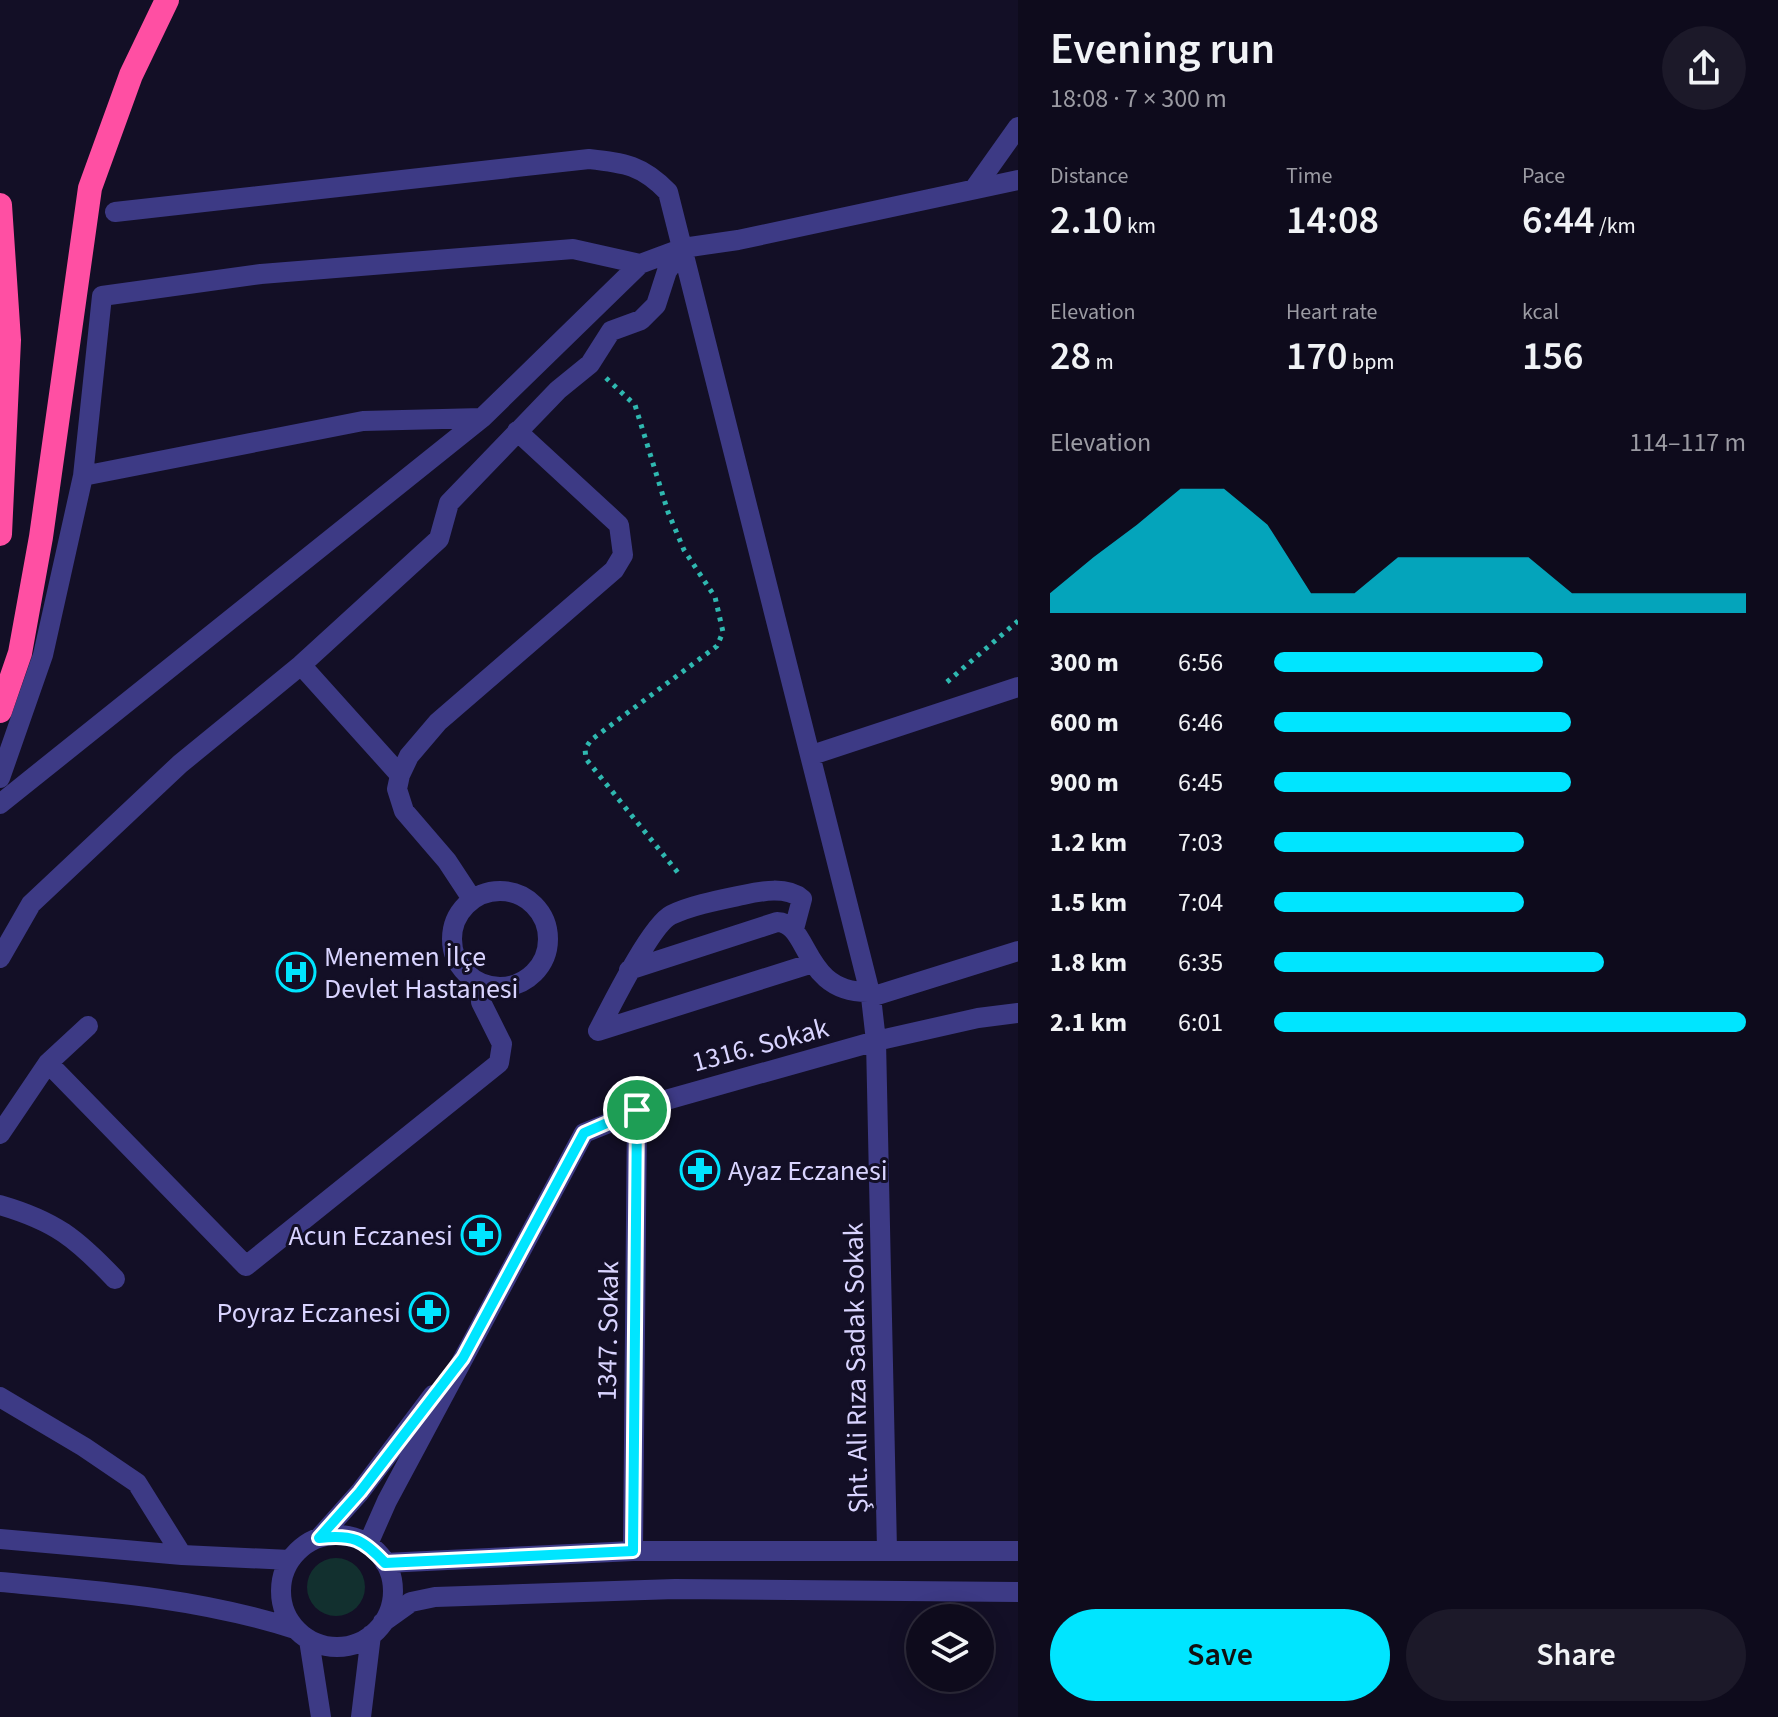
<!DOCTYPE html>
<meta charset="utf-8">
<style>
body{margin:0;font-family:"Source Sans 3",sans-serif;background:#1c1929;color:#f1f3f6;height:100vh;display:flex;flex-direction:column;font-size:30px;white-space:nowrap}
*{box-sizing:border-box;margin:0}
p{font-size:26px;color:#9b9ba3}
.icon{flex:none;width:44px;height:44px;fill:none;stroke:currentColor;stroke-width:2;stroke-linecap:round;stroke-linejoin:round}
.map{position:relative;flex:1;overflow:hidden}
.details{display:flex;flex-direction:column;background:#0e0b1c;width:760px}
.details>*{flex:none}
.fabs{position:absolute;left:906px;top:1604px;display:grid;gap:16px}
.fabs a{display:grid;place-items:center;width:88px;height:88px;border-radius:50%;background:#0e0b1c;box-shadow:0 4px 20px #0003,0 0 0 2px #2e2b3b;font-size:40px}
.pin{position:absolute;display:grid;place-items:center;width:68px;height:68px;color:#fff;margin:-34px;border:4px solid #fff;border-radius:50%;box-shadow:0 2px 8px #0007}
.round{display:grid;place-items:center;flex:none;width:84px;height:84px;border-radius:42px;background:#1c1929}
.overview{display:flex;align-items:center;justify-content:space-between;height:136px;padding:0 32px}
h1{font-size:44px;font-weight:600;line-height:60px}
.stats{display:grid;grid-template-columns:repeat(3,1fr);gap:12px;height:136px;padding:8px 32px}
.stats div{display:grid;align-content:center}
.stats b{font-size:40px;font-weight:600}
.stats small{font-size:22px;font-weight:400}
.stats p{font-size:22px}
.chart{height:224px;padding:16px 32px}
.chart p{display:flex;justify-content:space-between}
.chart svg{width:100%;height:144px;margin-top:8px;fill:#00e5ff;opacity:.7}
.action{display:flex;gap:16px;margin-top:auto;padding:16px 32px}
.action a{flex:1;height:92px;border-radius:48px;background:#00e5ff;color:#111;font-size:32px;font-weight:600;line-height:92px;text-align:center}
.action a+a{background:#1c1929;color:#f1f3f6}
ul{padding:0 32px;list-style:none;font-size:26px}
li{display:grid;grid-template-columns:128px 96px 1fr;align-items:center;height:60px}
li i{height:20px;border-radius:10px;background:#00e5ff}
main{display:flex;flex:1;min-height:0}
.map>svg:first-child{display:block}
.green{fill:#12302f}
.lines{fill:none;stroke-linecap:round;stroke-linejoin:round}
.path{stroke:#2fb8b0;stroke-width:5;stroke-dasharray:4 6;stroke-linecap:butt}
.minor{stroke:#3d3a85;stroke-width:20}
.highway{stroke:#ff4fa3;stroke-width:24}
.route-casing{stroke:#fff;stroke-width:16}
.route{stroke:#00e5ff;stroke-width:10}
.labels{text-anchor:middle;stroke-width:6;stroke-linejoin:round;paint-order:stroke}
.poi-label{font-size:28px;fill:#d9d4ff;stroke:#130f26;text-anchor:start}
.street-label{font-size:28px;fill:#d9d4ff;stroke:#130f26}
</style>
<main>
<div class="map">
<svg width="1018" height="1717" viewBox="0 0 1018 1717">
<rect width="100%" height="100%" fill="#130f26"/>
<path class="green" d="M307 1587a29 29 0 1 1 58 0a29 29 0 1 1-58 0Z"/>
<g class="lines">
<path class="path" d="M606,378l29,27 33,107 16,38 31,47 8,35 -6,14 -126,94 -6,9 1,10 93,115
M947,682l71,-61"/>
<path class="minor" d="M974,189l44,-62
M115,212l474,-53c36,4 53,6 79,33l203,805
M83,476l280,-55 119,-3
M812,755l206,-68
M400,775l-99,-110 138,-126 10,-36 109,-113 32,-26 21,-33 30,-11 15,-15 11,-34 16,-23
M0,778l43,-123 40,-179 19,-180 159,-22 312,-25 67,15 43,-16 55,-8 280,-60
M0,804l482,-386 158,-154
M452 939a48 48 0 1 1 96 0a48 48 0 1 1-96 0Z
M472,899l-25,-38 -43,-50 -7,-22 3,-14 9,-19 29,-34 176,-152 9,-15 -4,-30 -102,-94
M794,929l8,-30c-15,-13 -41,-8 -59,-4 -24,5 -51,10 -72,20 -20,10 -61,93 -73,116l215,-68
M0,958l31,-54 149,-140 121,-99
M629,970l148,-48c34,1 24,71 92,70
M48,1063l198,203 253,-203 3,-19 -21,-42v-18
M0,1134l48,-71 40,-37
M0,1205c55,16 76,33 115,74
M0,1397l84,50 53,36 45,72
M281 1591a56 56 0 1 1 112 0a56 56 0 1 1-112 0Z
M319,1538l41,-46 73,-97
M0,1539l182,16 108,5
M368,1544l19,-43 197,-368 82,-33 210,-59 102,-23 40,-5
M887,1550l-11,-509 -5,-44 147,-46
M633,1551l4,-441
M385,1563l248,-12h385
M0,1582c100,9 199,16 295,47
M383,1622l28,-20 24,-5 240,-8 343,3
M309,1640l12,77
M361,1717l10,-82"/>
<path class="highway" d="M0,205l9,135 -9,194
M0,711l20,-58 21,-116 49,-349 41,-113 36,-75"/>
</g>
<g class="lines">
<g class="route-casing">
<path id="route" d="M637,1110l-4,441 -248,12c-22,-24 -33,-29 -66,-25l41,-46 103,-134 121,-225z"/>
</g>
<use href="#route" class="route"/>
</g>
<defs>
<g id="hospital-ring" transform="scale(2)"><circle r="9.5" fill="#130f26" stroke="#00e5ff" stroke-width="1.5"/><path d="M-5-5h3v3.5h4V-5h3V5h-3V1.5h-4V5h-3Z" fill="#00e5ff"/></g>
<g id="pharmacy-ring" transform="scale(2)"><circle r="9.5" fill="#130f26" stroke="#00e5ff" stroke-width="1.5"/><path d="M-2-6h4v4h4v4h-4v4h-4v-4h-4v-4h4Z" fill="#00e5ff"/></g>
</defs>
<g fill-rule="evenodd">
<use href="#hospital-ring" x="296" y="972"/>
<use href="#pharmacy-ring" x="700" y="1170"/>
<use href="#pharmacy-ring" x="481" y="1235"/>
<use href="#pharmacy-ring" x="429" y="1312"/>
</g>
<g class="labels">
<g class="poi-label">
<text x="324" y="966">Menemen İlçe<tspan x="324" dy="32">Devlet Hastanesi</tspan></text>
<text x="728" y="1180">Ayaz Eczanesi</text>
<text x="453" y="1245" text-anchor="end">Acun Eczanesi</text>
<text x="401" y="1322" text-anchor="end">Poyraz Eczanesi</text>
</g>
<g class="street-label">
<text transform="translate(760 1044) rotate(-15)" y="10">1316. Sokak</text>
<text transform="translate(607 1331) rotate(-89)" y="10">1347. Sokak</text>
<text transform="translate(855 1368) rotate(-91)" y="10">Şht. Ali Rıza Sadak Sokak</text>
</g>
</g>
</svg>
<div class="fabs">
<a><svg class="icon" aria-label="layers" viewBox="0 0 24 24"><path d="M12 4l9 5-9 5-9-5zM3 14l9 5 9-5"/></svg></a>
</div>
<div class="pin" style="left:637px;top:1110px;background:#1e9e55"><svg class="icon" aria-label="arrive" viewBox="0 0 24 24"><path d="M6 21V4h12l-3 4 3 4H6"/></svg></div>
</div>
<section class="details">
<div class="overview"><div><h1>Evening run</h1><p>18:08 · 7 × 300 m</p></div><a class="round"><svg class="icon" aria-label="share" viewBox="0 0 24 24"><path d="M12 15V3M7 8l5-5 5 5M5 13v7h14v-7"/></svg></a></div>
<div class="stats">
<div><p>Distance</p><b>2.10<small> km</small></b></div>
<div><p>Time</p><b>14:08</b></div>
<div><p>Pace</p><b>6:44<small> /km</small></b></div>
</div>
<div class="stats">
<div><p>Elevation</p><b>28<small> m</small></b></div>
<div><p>Heart rate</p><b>170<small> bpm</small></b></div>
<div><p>kcal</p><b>156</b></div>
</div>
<div class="chart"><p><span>Elevation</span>114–117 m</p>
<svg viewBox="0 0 160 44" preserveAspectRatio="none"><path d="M0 44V38L10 27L20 17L30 6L40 6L50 17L60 38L70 38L80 27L90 27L100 27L110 27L120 38L130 38L140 38L150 38L160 38V44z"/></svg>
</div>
<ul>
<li><b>300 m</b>6:56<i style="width:57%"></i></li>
<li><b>600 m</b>6:46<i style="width:63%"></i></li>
<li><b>900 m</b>6:45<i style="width:63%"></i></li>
<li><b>1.2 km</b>7:03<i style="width:53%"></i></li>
<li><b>1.5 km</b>7:04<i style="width:53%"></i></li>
<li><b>1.8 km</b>6:35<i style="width:70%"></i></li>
<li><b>2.1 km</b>6:01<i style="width:100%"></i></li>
</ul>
<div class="action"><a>Save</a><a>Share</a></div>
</section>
</main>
